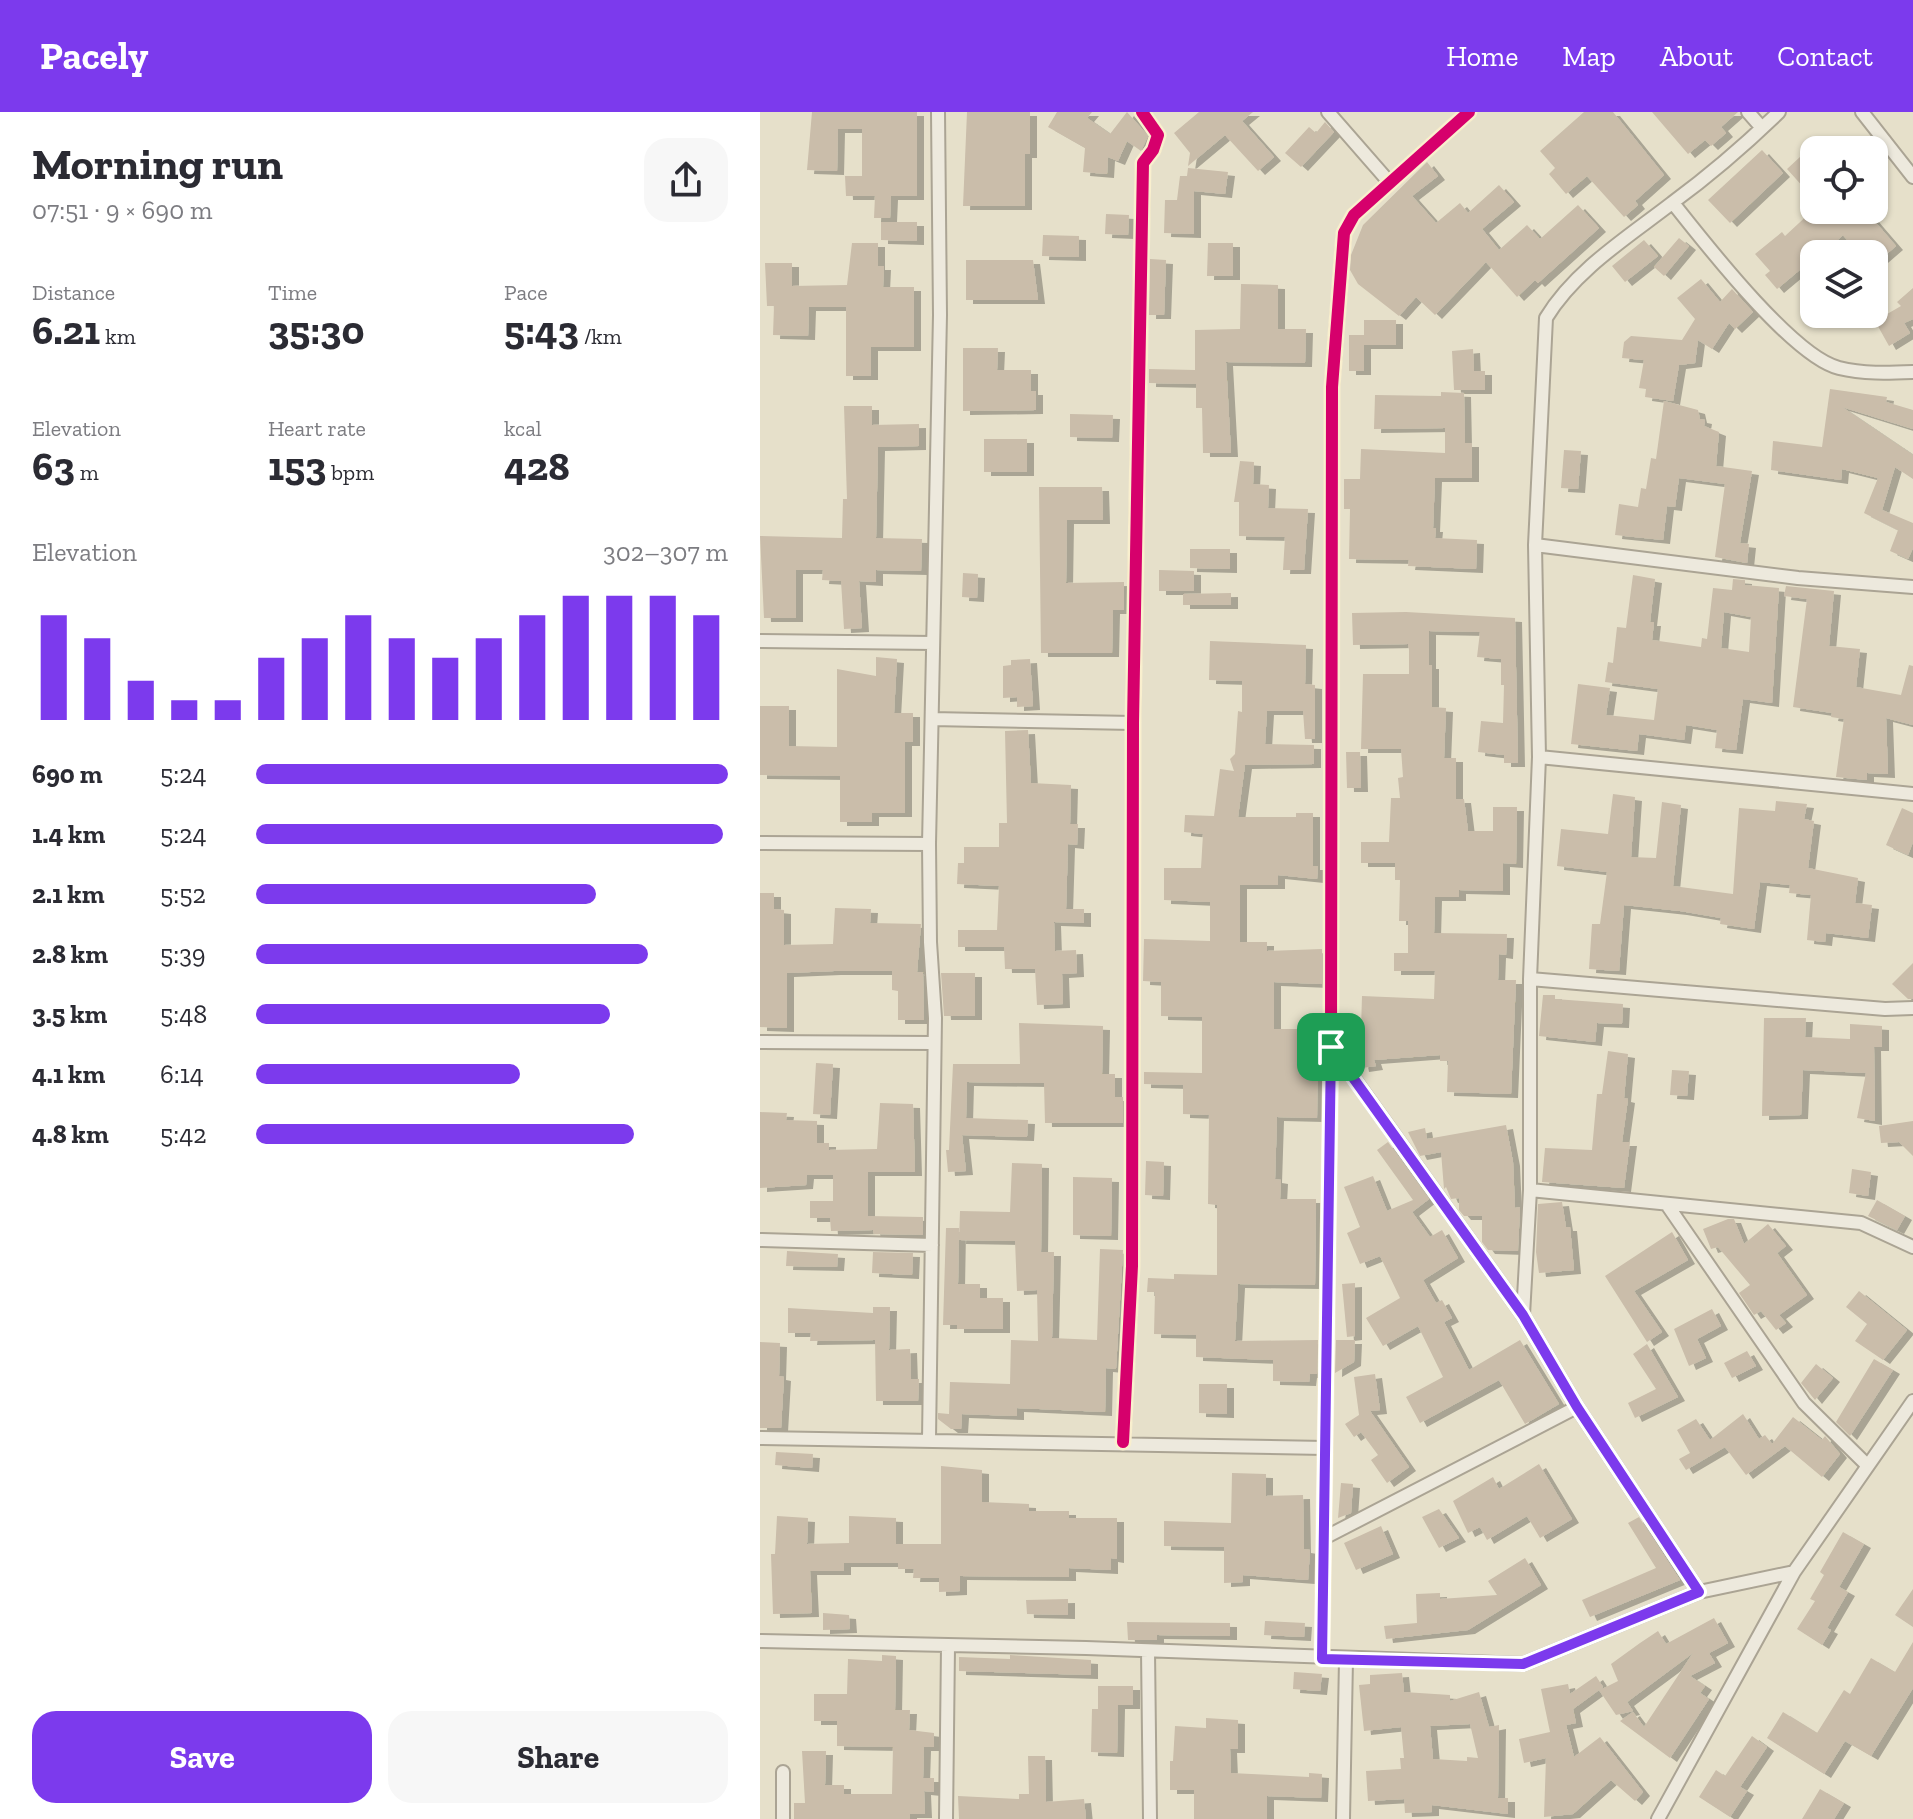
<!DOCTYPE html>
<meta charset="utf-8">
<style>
body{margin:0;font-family:"Zilla Slab",serif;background:#f7f7f7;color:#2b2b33;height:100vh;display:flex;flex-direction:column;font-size:30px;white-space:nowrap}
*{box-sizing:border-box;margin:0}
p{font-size:26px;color:#7c7c81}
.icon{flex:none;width:44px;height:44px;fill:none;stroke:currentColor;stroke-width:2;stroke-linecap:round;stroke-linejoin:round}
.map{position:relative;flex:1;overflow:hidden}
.side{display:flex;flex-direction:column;background:#fff;width:760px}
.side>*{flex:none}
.buttons{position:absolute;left:1040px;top:24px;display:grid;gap:16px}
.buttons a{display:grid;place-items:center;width:88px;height:88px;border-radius:16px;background:#fff;box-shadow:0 2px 6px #0004;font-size:40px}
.pin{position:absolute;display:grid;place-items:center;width:68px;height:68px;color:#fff;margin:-34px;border-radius:16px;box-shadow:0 4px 12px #0006}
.round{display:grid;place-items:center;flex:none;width:84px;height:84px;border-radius:24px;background:#f7f7f7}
.headline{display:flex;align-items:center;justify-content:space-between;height:136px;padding:0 32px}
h1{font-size:44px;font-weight:700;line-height:60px}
.metrics{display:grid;grid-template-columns:repeat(3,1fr);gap:12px;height:136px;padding:8px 32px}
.metrics div{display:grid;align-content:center}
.metrics b{font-size:40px;font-weight:700}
.metrics small{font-size:22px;font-weight:400}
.metrics p{font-size:22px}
.chart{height:224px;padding:16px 32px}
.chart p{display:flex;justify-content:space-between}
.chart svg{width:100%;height:144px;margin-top:8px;stroke:#7c3aed;stroke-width:6}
.cta{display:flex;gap:16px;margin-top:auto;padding:16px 32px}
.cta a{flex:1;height:92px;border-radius:24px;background:#7c3aed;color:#fff;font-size:32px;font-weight:700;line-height:92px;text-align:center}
.cta a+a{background:#f7f7f7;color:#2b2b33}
ul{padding:0 32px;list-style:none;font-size:26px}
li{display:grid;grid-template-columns:128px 96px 1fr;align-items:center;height:60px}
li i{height:20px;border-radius:10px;background:#7c3aed}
header{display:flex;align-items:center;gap:48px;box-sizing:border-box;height:112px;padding:0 40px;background:#7c3aed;color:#fff}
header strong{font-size:38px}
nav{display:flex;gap:44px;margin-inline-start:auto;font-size:28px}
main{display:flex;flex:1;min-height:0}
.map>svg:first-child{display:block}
.building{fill:#cabdaa;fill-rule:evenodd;filter:url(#shadow)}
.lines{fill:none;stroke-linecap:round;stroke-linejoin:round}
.street-casing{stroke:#aba494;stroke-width:16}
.street{stroke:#ede9dd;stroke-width:12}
.cycleway-casing{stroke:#f9efce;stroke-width:17}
.cycleway{stroke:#d6006c;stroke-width:12}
.route-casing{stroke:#fff;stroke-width:16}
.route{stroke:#7c3aed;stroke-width:10}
</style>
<header>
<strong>Pacely</strong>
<nav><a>Home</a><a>Map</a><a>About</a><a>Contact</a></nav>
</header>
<main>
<section class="side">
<div class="headline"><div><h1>Morning run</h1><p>07:51 · 9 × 690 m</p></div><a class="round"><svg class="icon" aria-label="share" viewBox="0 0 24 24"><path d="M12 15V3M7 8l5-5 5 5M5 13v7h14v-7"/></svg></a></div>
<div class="metrics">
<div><p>Distance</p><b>6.21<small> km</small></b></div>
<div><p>Time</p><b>35:30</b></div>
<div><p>Pace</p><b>5:43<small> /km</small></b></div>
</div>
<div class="metrics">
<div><p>Elevation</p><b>63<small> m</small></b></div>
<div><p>Heart rate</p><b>153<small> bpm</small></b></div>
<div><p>kcal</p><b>428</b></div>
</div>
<div class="chart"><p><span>Elevation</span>302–307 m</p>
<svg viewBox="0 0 160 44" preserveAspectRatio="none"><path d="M5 44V12M15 44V19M25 44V32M35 44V38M45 44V38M55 44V25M65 44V19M75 44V12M85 44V19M95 44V25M105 44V19M115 44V12M125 44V6M135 44V6M145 44V6M155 44V12"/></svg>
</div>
<ul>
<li><b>690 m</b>5:24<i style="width:100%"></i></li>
<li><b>1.4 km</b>5:24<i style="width:99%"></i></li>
<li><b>2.1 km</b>5:52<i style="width:72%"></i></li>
<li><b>2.8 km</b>5:39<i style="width:83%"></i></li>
<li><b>3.5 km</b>5:48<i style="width:75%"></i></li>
<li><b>4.1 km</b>6:14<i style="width:56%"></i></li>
<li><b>4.8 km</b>5:42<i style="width:80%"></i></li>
</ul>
<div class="cta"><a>Save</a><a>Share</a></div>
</section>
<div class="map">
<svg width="1153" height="1707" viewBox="0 0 1153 1707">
<defs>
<filter id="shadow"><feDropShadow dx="7" dy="4" stdDeviation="0" flood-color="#0004"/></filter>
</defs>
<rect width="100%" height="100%" fill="#e6e0ca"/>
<path class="building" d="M52,0h105v84h-26l-1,22h-16l1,-22h-29l-1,-20h17v-47h-24l-1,42 -30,-1z
M207,0h63v42h-5v52h-62z
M297,0h35l-5,6 23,16 17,-22 21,24 -7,15 -14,-10 -9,20 -10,-4 -1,17 -24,-2 2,-24 -37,-21z
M439,0h54l-11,9 32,36 -16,14 -33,-36 -37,31 2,-13 -16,-20z
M824,0h29l51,63 -29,26 3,4 -14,12 -37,-41 -21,18 -17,-20 6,-6 -15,-17z
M892,0h86l-17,15 5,6 -15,13 -6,-6 -17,14z
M565,10l9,10 -33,35 -16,-14 24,-26 7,6z
M1054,32v55l-27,-30z
M1002,38l21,23 -53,50 -22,-23z
M667,50l11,14 -26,20 24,27 24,-20 8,10 31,-28 15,17 -32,27 17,21 28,-25 13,14 38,-34 21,23 -61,55 -3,-3 -18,17 -31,-35 -51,53 -19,-18 -17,19 -41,-32 -8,-14 1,-15 12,-30z
M428,56l40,4 -3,22 -31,-3v43l-30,-1 1,-33h12l3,-24h7z
M1053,98h52l31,36 -22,19v-11h-9l-8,-10 -4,3 -10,-12 -20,19h-9v4l-37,31 -12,-14 5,-4 -15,-17 27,-22 3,4z
M346,102l23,1 -1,20 -23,-1z
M121,110h36v19l-36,-1z
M283,123l36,1v21l-37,-1z
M919,126l10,8 -25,30 -10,-9z
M884,128l14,16 -33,26 -13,-16z
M92,131h26v23h6l-1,21h31v60h-43v29h-25v-69h-37l-1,29 -35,-1 1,-29h-7l-2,-43h27v23l55,-1z
M448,131h25v33h-26z
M390,147l16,1 -2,55h-15z
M206,148h67l5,40h-72z
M941,167l19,23 12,-13 21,23 -18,17 -6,-6 -17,26 -14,-9 -3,23 -16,2 -6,36 -28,-4 1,-8 -7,-1 5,-28 -22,-2 2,-16 7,-6 51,4 13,-21 -18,-21z
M481,172l37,1v44h28l-1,34 -79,-1 5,91h-28l-1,-45h-6v-24l-47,-1v-14l46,1v-40l45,-1z
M1153,176v31l-9,4 6,10 -21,13 -14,-25 26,-15 -4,-4z
M604,208h32v25h-32z
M589,223h15v36h-15z
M203,236h35l-1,22h34v21h5v19l-73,1z
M713,237l1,22h11v19h-31l-2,-39z
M1070,277l57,8 -1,5 27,8v19l-71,-22 71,48v24l-18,-12 -13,43 31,13v25l-5,11 -18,-8 8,-21 -34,-17 14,-35 -36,-9 -1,11 -70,-10 2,-29 49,6z
M681,280l23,1 1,50h7v35h-37l-2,50h3l-1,10 42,2 -1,29 -68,-3 1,-6 -60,-1 1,-50h-6v-30h16l1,-30 84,4v-25l-71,1 1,-34 66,1z
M904,289l34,9 2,9 5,1 -1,6 15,6 -3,34 36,5 -12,72 9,1 -2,19 -32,-6 10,-73 -46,-6 -4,29 -8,-1 -4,34 -48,-5 4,-31 19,3 3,-19 5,1 5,-31 5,1z
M84,294h28v19l47,-1v22l-41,1 -2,91 46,1 -1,32 -45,-1v12l-17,-1 3,47 -18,1 -3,-48 -19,-1 1,-10h-27v48h-32l-4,-82 82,2 1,-39h4z
M310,302l43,1 -1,23 -42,-1z
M224,327h43v33h-43z
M804,338l17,1 -3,38 -17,-1z
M480,349l14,1 -1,22 16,1 -1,23 40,1 -4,61h-21l2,-33 -46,-1v-34h-5z
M279,375h63l1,33h-36l-1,63 58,-1v28h-11l-1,43h-71z
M430,437h40v20l-40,-1z
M399,458l35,1v20h-35z
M203,461l15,1 -1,24 -15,-1z
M873,463l22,4 -5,43h4l-2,18 49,7 1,-9 5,1 6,-51 19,2 1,-11 12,1v5l34,3 -7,115 -29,-4 -7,51 -21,-2 2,-18 -31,-5 -2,15 -45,-6 -2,17 -66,-7 7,-60 32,4 -4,27 48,5 4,-31 -53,-7 3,-20 5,1 4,-36 9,1zM964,500l27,5 -2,35 -28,-4z
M1026,474l48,5 -5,55 31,3 -4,38 45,8 8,-30 4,1v59l-27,-7 2,56 -21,-1v7l-31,-3 8,-58 -13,-2 1,-4 -39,-6 14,-108 -23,-3z
M471,481v12h-48v-11z
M646,500l109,6 3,145h-14v-8l-26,-3 3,-31 22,2 1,-38h-3v-26l-24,-2 3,-25 -51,-1v34h3v42l14,1 -2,50h12v41h8l4,32h25v-24h24l-1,57 -13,-1v28l-44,-1v7h-24l-1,36 73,1 -1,21 -7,-1 -1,26h18l-5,114 -64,-2 1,-31h-8v-6l-66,5 2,6 -14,2 -3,-16 -7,2 -4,-23 13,-2 1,-33 72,3 1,-28h-41v-18h14v-32h-9l1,-41h-5v-17h-34v-21h28l2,-44h9l-2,-20 5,-1 -2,-28h-40l2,-75h46v-24l-1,-6 -55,1 -1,-32z
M450,529l96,4 -1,39 10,1v54h-10l-2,-28h-36l-2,33 49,1v19l-69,1 -7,52h58v-4h17v53h5l-1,13 -39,-4v10h-38v57h27v9l55,-2v35l-48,-2v47h44l-1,89 -40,-1 -2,62 6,1 -1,19h36l-1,86 -77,-1 -3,57 83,-1 -1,34h-7l-1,8 -36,-1v-21l-77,-3v-22l-42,-1 1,-42h-8l1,-14 26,1v-5l43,1v-70l-9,-1 1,-89 -26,-1v-29l-39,-1v-12l58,1v-56l-41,-1v-34l-18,-1 1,-42 66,2v-39l-46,-2v-32h37l2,-34 -19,-2 1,-17 29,1 6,-47 14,2 -4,-12 5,-5 3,-43 4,1v-31l-33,-1z
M116,545l21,2 -3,54h19v29h-8v71h-33v9h-32v-46l-80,-1v-69h29v40l48,1v-78l39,7z
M270,547l3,47 -16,1v-10l-14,1v-32l8,-1v-5z
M268,618l3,53 40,2 -1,39h8l-1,21 -9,-1 -2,65h18v14l-30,-1 1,29 21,-1 1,23 -15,1 1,30 -26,1 -2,-36h-30l-1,-22h-46v-17h39l2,-44 -42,-2 1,-21h6v-16h35v-24h8l-2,-92z
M586,640h14l1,36h-14z
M853,682l22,3 -4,60 25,1 6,-56 19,3 -8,81 60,8 6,-86 36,3 1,-10 31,3 -3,15 10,2 -6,47 50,10 -3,25 17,2 -4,33 -42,-5 -1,9 -18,-2 4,-45 -22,-2 1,-8 -30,-3 -6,47 -34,-5 1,-6 -41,-7 -56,-6 -5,66 -30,-2 3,-45h8l7,-52 -50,-6 4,-37 47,5z
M1142,696l11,5v29l-5,13 -22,-10z
M0,781h14v16l10,1v35l49,-1 2,-36 36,1 -1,14 51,1 -4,48h6l1,48h-26v-29l-6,-1v-19h-58l-47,2v55l-27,-1z
M1153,851v36h-5l-16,-15z
M181,861h34v43h-31z
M783,883h12v4l68,5 -1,20 -25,-1 -2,19 -56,-6z
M1004,906h42l-1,19 45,2v-15l32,2v21h-8l1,74 -18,-3 9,-45 -63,-3 -2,45 -39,1z
M259,911l84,3 -1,48h13v23h8v26h-78l-1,-40 -77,-1 -1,36 62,2 -1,17 -65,-2 4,36 -18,1 -2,-22h3l4,-86h67z
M848,939l20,3 -4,44 4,1 -6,43h8l-6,46 -82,-6 3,-34 47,2 5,-56h5z
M56,951l17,1 -3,51 -17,-1z
M912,958l17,1 -2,25 -17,-1z
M120,991l33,1 2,68h-47v44l55,1v18l-49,-1 -1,-4 -42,1 -1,-13h-20v-17h23v-26h-26l-1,10 -46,3v-76l27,1 -1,7 31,1v22h12v7l48,-1z
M1153,1009v35l-14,-14 -18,1 -2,-17z
M746,1013l7,37 2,46 5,-1 -2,44 -30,-1 -6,-8v-26h-18l-5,-6v-12l-8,1 -5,-12 -2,2 -3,-37 -21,4 -12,-24 17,-4 2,11z
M628,1030l41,57 -17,13 18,25 12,-7 16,28 -35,22 13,23 6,-3 10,18 -8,4 23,44 2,4 51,-30 39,64 -34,20 -26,-44 -79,43 -14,-26 37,-20 -25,-51 -35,20 -17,-28 34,-20 -20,-42 -20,8 -13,-31 13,-6 -16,-40 29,-11 14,35 26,-11 -36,-50z
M386,1049l18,1 -1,34 -18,-1z
M252,1051l30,1 -1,88h13l-2,86 45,2 3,-91 23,1 -7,119 -10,-1 -1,44 -88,-4v8l-55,-2 -1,15h-10l-13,-10v-6l11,1 1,-32 60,2 1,-44 27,1 -1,-51 -20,1 -2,-50 -56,-1 1,-29 50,1z
M1092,1057l19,3 -3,24 -19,-3z
M313,1065l39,1 -1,58 -38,-1z
M1117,1088l28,16 -8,14 -29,-14z
M802,1090l4,25h4l4,43 -35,3 -3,-21 2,-48z
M968,1107h6l10,25 24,-20 18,22 -9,7 30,42 -28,20 7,8 -10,7 -15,-19 -7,4 -15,-22 11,-8 -32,-38 -7,2 -8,-20z
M186,1116h13l-1,56h22v14h23v31h-46v-4h-14z
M912,1120l16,28 -54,31 28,41 -15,10 -42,-66z
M27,1139l51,3 -1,13 -51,-1z
M113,1140l40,1 -1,22 -40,-2z
M595,1171v53l-8,1 -5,-53z
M1099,1179l48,39 -24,30 -28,-19 12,-17 -21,-17z
M113,1195h17l-1,43 21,-1 1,30h8l-1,22h-42l-1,-61 -65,1 1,-8h-23v-25l85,5z
M952,1197l9,17 -24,13 9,19 -17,8 -15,-37z
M576,1228h19l-1,22 -19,11z
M0,1230l20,1 -1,33 5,1 -3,51h-21z
M887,1232l31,53 -43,21 -7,-15 28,-14 -23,-35z
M987,1239l9,15 -24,12 -8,-15z
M1114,1247l19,11 -43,66 -14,-14z
M1056,1252l17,14 -18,22 -14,-17z
M615,1262l5,36 -10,1 39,56 -22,16 -16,-23 7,-5 -17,-23 -7,5 -9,-13 14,-9 -5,-38z
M439,1272h28v30l-28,-1z
M983,1302l16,25 6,-4 7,9 21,-27 29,23 3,-4 15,18 -18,23 -37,-31 -39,29 -21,-28 -39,23 -7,-11 11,-6 -13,-23 19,-11 14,21z
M16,1340l37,2 -1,14 -37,-3z
M779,1352l33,55 -32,19 -13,-22 -40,24 -7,-13 -12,6 -15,-32 40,-24 6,12z
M181,1354l41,4v32l47,2v7h40v7h48v41l-6,-1v12l-42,-2v9l-109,-1v15l-21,1v-14h-26l1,-9h-16v-6h-54v8h-34l2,42 -39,1 -2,-60h4l2,-38 31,2 -1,26 42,-1v-27l47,2v26h45z
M472,1361l34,1v22l37,-1 1,54 6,1 -2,30 -65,-5v7l-19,1v-36l-60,-1v-25l67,2z
M581,1371l12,1 -2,29 -13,5z
M679,1397l20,29 -20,10 -17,-31z
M879,1405l41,63 -90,37 -8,-17 74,-32 -28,-45z
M621,1414l12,28 -37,16 -12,-27z
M1083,1420l21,12 -25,43 9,5 -21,36 4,2 -9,15 -25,-16 18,-28 -5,-2 14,-24 -4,-3z
M765,1446l16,27 -73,45 -82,9 -2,-13 33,-3 -1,-29 24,-1v6l57,-4 -9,-14z
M1153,1477v38l-18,-12z
M308,1487v16l-41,-1 -1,-14z
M63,1501l26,2 1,14 -27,1z
M954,1506l14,25 -19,10 6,10 -25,13 15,10 -5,7 9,6 -39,59 -50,-37 13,-9 11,15 49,-74 -66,49 6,9 -17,4 -17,-25 -26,19 3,14 -10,2 8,32 26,-20 43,55 -8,9 -24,-21 -38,34 -29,3 2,-59 -22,5 -5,-24 31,-7 -9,-43 27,-5 2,10 26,-18 7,11 -3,3 18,-9 -7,-17 29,-21 18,-12 8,13z
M505,1509l40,2 -1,14 -40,-2z
M367,1510l103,1v13l-73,-1v5h-29z
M1153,1530v46l-42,68 -26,-15 -21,33 -57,-36 16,-26 34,21 27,-43 6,4 21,-36 24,14z
M122,1543l14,1 -1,54h15l-1,20 25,3v14h-10l-1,31h11v14l-10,-1 1,23h-15v5h-116v-16h11l-3,-52h24l-1,34h19v9h48l1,-47 -56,-1v-25h-23v-27h33l1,-35 34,2z
M250,1543l81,5v15l-132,-4v-14l51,2z
M534,1560l28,2 -2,17 -27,-2z
M642,1561l2,19 46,3v6l29,-9 10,35 10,-2 -1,73h10v16l-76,-9v7l-27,1 -1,-14 -36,2 -2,-30 35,-2 -1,-11h4l-3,-31 -37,4 -5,-46 11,-1v-9zM710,1612l8,34 -11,-1v4l-34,-2 -3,-33z
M338,1574h35v19h-15l-1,48 -26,-1 1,-43h6z
M446,1606l32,2v29h-8l1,24 78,4v-4l13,1 -1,24 -54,-2v23h-73v-29h-24v-29h3l2,-35 31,2z
M992,1624l15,11 -27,40 7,4 -17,26 -31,-20 17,-27 9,6z
M268,1644h17l1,46 38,-3 2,20h-127l-1,-23 61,3v-5h10z
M1060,1677l24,14 -10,16h-32z"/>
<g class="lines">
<g class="street-casing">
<path id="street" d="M568,0l62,71
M988,0l14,16
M1019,0c-33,32 -69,63 -107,91 -44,34 -97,67 -126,115l-11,227 263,33 115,9
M1102,0l51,65
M913,91c31,39 120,154 166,165 24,6 49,5 74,4
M0,529l173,2
M172,607l201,4
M779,645l374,37
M0,731l169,1
M770,867l355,30 28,-1
M0,930l173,1
M572,936l191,267 54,92 122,185
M770,1078l331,33 52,24
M908,1094l136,197 63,62
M0,1128l172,5
M763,1203l7,-125v-211l9,-222 -4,-212
M0,1326l565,10
M169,1327l6,-421 -5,-76 -1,-98 11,-529 -2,-203
M363,1330l9,-176 1,-543 10,-560 10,-13 5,-15 -16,-23
M564,1426l253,-131
M0,1529l326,7 437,16 176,-72 95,-20
M388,1539l2,168
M562,1547l9,-612 1,-660 12,-154 10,-18 115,-103
M23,1660v47
M186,1707l2,-172
M583,1707l3,-159
M898,1707l136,-247 119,-171"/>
</g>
<use href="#street" class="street"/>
<g class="cycleway-casing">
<path id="cycleway" d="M363,1330l9,-176 1,-543 10,-560 10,-13 5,-15 -16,-23
M562,1547l9,-612 1,-660 12,-154 10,-18 115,-103"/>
</g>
<use href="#cycleway" class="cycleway"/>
</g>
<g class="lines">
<g class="route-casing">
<path id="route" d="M571,935l192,268 54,92 122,185 -176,72 -201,-5z"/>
</g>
<use href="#route" class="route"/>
</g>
</svg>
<div class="buttons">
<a><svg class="icon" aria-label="locate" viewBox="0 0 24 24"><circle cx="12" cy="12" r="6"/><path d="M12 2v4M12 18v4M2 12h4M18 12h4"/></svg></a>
<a><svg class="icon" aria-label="layers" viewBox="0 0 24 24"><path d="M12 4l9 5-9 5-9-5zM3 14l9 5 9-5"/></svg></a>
</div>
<div class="pin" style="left:571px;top:935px;background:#1e9e55"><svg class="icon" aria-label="arrive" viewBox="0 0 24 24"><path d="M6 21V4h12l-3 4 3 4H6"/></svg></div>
</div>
</main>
